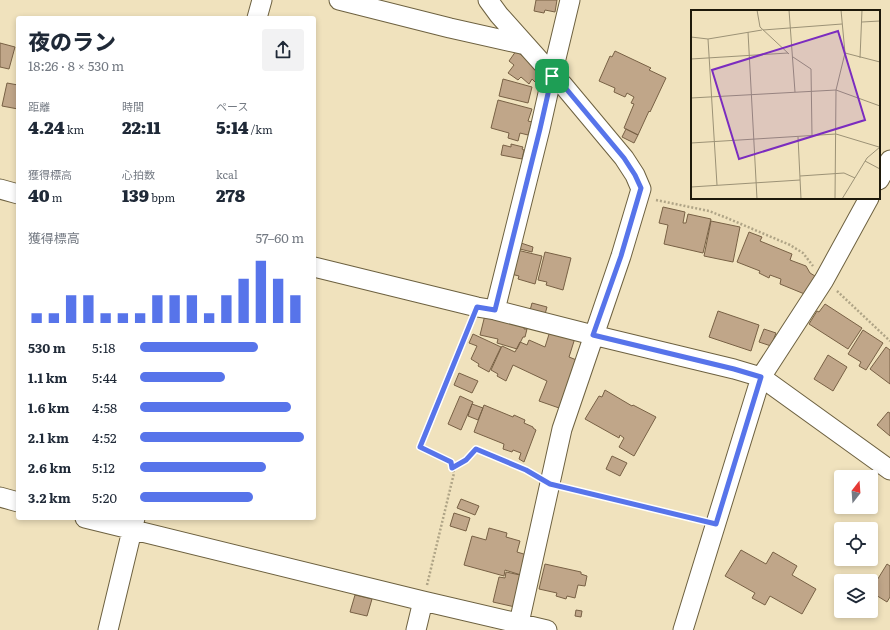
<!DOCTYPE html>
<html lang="ja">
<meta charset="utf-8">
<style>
body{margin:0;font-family:Literata,"Noto Sans JP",serif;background:#f2f2f3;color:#1f2937;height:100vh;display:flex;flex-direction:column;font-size:15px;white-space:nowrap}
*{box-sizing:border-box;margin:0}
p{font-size:13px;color:#747a83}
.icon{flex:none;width:22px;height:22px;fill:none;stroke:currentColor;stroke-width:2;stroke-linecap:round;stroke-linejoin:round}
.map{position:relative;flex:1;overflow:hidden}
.details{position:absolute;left:16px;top:16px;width:300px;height:504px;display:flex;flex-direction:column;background:#fff;border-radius:4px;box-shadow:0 2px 6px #0003}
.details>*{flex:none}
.needle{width:26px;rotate:17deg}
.tools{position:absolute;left:834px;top:470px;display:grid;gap:8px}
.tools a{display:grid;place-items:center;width:44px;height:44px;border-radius:4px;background:#fff;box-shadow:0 2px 6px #0003;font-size:20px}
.pin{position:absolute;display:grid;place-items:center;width:34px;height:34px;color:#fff;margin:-17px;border-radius:8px;box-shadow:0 2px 6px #0006}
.round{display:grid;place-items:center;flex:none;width:42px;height:42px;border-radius:4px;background:#f2f2f3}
.headline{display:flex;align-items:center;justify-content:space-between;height:68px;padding:0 12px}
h1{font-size:22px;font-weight:800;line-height:30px}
.stats{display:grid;grid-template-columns:repeat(3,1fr);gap:6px;height:68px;padding:4px 12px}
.stats div{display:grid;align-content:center}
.stats b{font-size:17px;font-weight:800}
.stats small{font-size:11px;font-weight:400}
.stats p{font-size:11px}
.chart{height:112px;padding:8px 12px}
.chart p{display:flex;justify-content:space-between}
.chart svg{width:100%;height:72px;margin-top:4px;stroke:#5774ea;stroke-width:6}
ul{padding:0 12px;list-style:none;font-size:13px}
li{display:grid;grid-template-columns:64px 48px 1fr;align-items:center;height:30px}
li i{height:10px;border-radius:5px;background:#5774ea}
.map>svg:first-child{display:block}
.building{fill:#c0a689;stroke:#786145}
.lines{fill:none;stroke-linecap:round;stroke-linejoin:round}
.street-casing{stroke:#6d6140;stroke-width:21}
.path{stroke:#afa486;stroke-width:2.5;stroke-dasharray:2 2;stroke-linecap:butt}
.street{stroke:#fff;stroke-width:19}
.route-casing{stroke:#fff;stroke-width:8}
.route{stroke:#5774ea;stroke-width:5}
.inset-road{fill:none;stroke:#9c9276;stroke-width:1}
.view{fill:#7b2cbf;fill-opacity:0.15;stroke:#7b2cbf;stroke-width:2}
.inset-edge{fill:none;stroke:#1e190b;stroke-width:2}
</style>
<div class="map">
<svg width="890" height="630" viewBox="0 0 890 630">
<rect width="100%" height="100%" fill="#f0e2bd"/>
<path class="building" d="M536,0h21l-2,12 -10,-2 -1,3 -10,-2z
M0,43l15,4 -6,22 -9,-2z
M516,51l27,21 -8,10 -3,-3 -3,5 -8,-7 -3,3 -10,-7 6,-8 -5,-4z
M615,51l36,17 -2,2 17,8 -16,34 -1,-1 -11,24 -14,-7 10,-24 -3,-1 3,-6 -7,-4 -2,4 -11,-5 1,-4 -16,-7 11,-25 2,1z
M503,79l29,8 -4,16 -29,-7z
M7,83l11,2v24l-16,-3z
M498,100l34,9 -4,12 4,1 -4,13 -8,-2 -2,8 -10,-3 1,-5 -18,-5z
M626,129l12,6 -4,8 -12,-6z
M511,144l12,3 -1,2 2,1 -2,9 -21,-4 2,-10 8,2z
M663,207l22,5 -2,11h3l2,-9 23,5 -8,34 -39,-9 4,-19 -9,-2z
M711,221l29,6 -7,35 -29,-6z
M749,232l13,5 -2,4 32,13 -2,6 16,6 4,7 5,3 -8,19 -27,-11 1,-5 -11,-4 -1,3 -10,-5 1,-2 -23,-9z
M521,243l12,4 -1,5 -12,-3z
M517,250l25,6 -7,28 -17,-5 1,-3 -8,-2z
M545,252l26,6 -8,32 -17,-5 1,-3 -9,-2z
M532,303l15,4 -3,11 -15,-4z
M825,304l37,24 -14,21 -39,-25 8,-13 2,1z
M718,311l41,14 -8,26 -42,-14z
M485,315l40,9 -1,5h3l-2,8h-2l-6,12 -20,-6 1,-4 -18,-4z
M764,329l12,4 -5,13 -12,-4z
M863,330l20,13 -17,27 -7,-4 2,-4 -13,-8z
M550,331l25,7 -6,19 10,4 -17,48 -23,-8 8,-20 -34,-16 -7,16 -9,-5 1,-2 -7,-4 11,-24 13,6 5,-10 7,3 2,-5 16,7z
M473,334l28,13 -12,25 -11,-6 1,-2 -8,-5 6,-13 -8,-3z
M886,347l4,3v34l-20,-15z
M828,355l19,12 -14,24 -19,-12z
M459,373l19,8 -6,12 -18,-8z
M605,390l27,16 1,-1 23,12 -22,39 -15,-9 5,-9 -4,-3 -1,3 -34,-19 14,-23 3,1z
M460,396l13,6 -12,28 -13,-6z
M472,404l11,4 -5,12 -10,-4z
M484,405l29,12 1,-2 11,5 -1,3 9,4v1l3,2 -12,32 -5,-3 2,-6 -8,-3 -1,2 -9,-3 1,-5 -30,-12z
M888,412l2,1v23l-13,-11z
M612,456l15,7 -7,13 -14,-7z
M461,499l18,7 -4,9 -18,-7z
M454,513l16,5 -4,13 -16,-5z
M489,528l18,5 -1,4 14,4 -3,11 10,3 -6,20 -16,-5 -1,6 -40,-11 8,-29 14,4z
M741,550l25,14 7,-12 24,14 -5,9 24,14 -14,25 -32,-18 -5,9 -13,-7 3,-5 -30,-17z
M545,564l36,8v2l6,2 -2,10 -7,-1 -3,13 -8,-2 -1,3 -10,-3 1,-3 -18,-4z
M887,564l3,2v31l-3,5 -16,-10v-2z
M506,572l14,3 -5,32 -22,-5 6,-25 6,1z
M355,595l17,4 -5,17 -17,-4z
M576,610l6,1 -1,6 -6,-1z"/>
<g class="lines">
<g class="street-casing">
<path id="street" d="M339,0l111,28 76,17
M488,0l11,15 43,48 11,8
M257,18l5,-18
M879,180l11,-20
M0,189l18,5
M314,267l163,40 18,3 98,25 141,34 27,8 129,93
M495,310l45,-181 13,-58 17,-71
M0,497l18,5
M85,518l338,83 124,29
M519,623l43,-194 59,-173 20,-67 -6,-14 -11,-17 -61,-73 -11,-9
M108,630l27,-112
M416,630l7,-29
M683,630l78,-253 63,-97 45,-82"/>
</g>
<path class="path" d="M656,200l53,11 18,7 63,27 13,8 10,13
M837,291l53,50
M453,468l13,-8 10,-11 50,21 8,5
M566,488l133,32
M427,585l27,-112 -3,-11 -31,-15 51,-124"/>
<use href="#street" class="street"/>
</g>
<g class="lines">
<g class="route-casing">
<path id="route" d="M552,76l11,9 61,73 11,17 6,13 -20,68 -28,79 141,34 27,8 -45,147 -166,-40 -24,-14 -50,-21 -10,11 -14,8 -1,-6 -31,-15 57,-140 18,3 45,-181z"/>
</g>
<use href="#route" class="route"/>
</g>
<g transform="translate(691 10)">
<rect width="189" height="189" fill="#f0e2bd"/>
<path class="inset-road" d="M66,0l3,17 29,27M98,0l6,82M171,12l18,-1M72,20l79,-6M57,22l9,167M0,27l17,2 54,-9M17,29l9,146M154,43l35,9M102,47l18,12 1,67M169,48l2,-48M0,49l97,-6M0,88l145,-8 44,16M107,127l3,62M0,133l145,-9 43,13M174,151l15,8M109,166l44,-3 11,5M0,177l109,-7M144,189l1,-109 9,-37 -4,-43M151,189l25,-41 13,-11"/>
<path class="view" d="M147,21l27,89 -126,39 -27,-89z"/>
<rect width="189" height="189" class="inset-edge"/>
</g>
</svg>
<div class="tools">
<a><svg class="needle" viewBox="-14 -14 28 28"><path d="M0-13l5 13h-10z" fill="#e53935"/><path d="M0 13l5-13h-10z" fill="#747a83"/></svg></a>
<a><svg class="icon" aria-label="locate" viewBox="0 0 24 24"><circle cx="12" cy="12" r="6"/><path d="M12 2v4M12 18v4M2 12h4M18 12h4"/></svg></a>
<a><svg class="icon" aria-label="layers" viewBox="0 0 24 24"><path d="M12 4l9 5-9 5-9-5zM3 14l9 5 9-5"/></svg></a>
</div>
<div class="pin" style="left:552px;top:76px;background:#1e9e55"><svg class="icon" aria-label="arrive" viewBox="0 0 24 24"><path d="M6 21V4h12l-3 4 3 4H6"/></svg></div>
<section class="details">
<div class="headline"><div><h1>夜のラン</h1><p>18:26 · 8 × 530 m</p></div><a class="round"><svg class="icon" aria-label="share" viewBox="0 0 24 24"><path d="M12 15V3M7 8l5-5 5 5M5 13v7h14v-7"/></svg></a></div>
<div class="stats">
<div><p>距離</p><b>4.24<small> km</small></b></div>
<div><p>時間</p><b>22:11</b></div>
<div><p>ペース</p><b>5:14<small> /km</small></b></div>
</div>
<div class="stats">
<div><p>獲得標高</p><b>40<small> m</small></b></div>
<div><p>心拍数</p><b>139<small> bpm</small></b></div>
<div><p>kcal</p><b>278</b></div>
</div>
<div class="chart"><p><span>獲得標高</span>57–60 m</p>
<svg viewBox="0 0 160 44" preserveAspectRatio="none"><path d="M5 44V38M15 44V38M25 44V27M35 44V27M45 44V38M55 44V38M65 44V38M75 44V27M85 44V27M95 44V27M105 44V38M115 44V27M125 44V17M135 44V6M145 44V17M155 44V27"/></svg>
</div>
<ul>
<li><b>530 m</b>5:18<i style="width:72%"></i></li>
<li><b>1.1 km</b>5:44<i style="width:52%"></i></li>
<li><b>1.6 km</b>4:58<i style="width:92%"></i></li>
<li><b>2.1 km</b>4:52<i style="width:100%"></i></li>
<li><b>2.6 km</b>5:12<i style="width:77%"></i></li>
<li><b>3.2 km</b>5:20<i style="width:69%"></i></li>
</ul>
</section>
</div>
